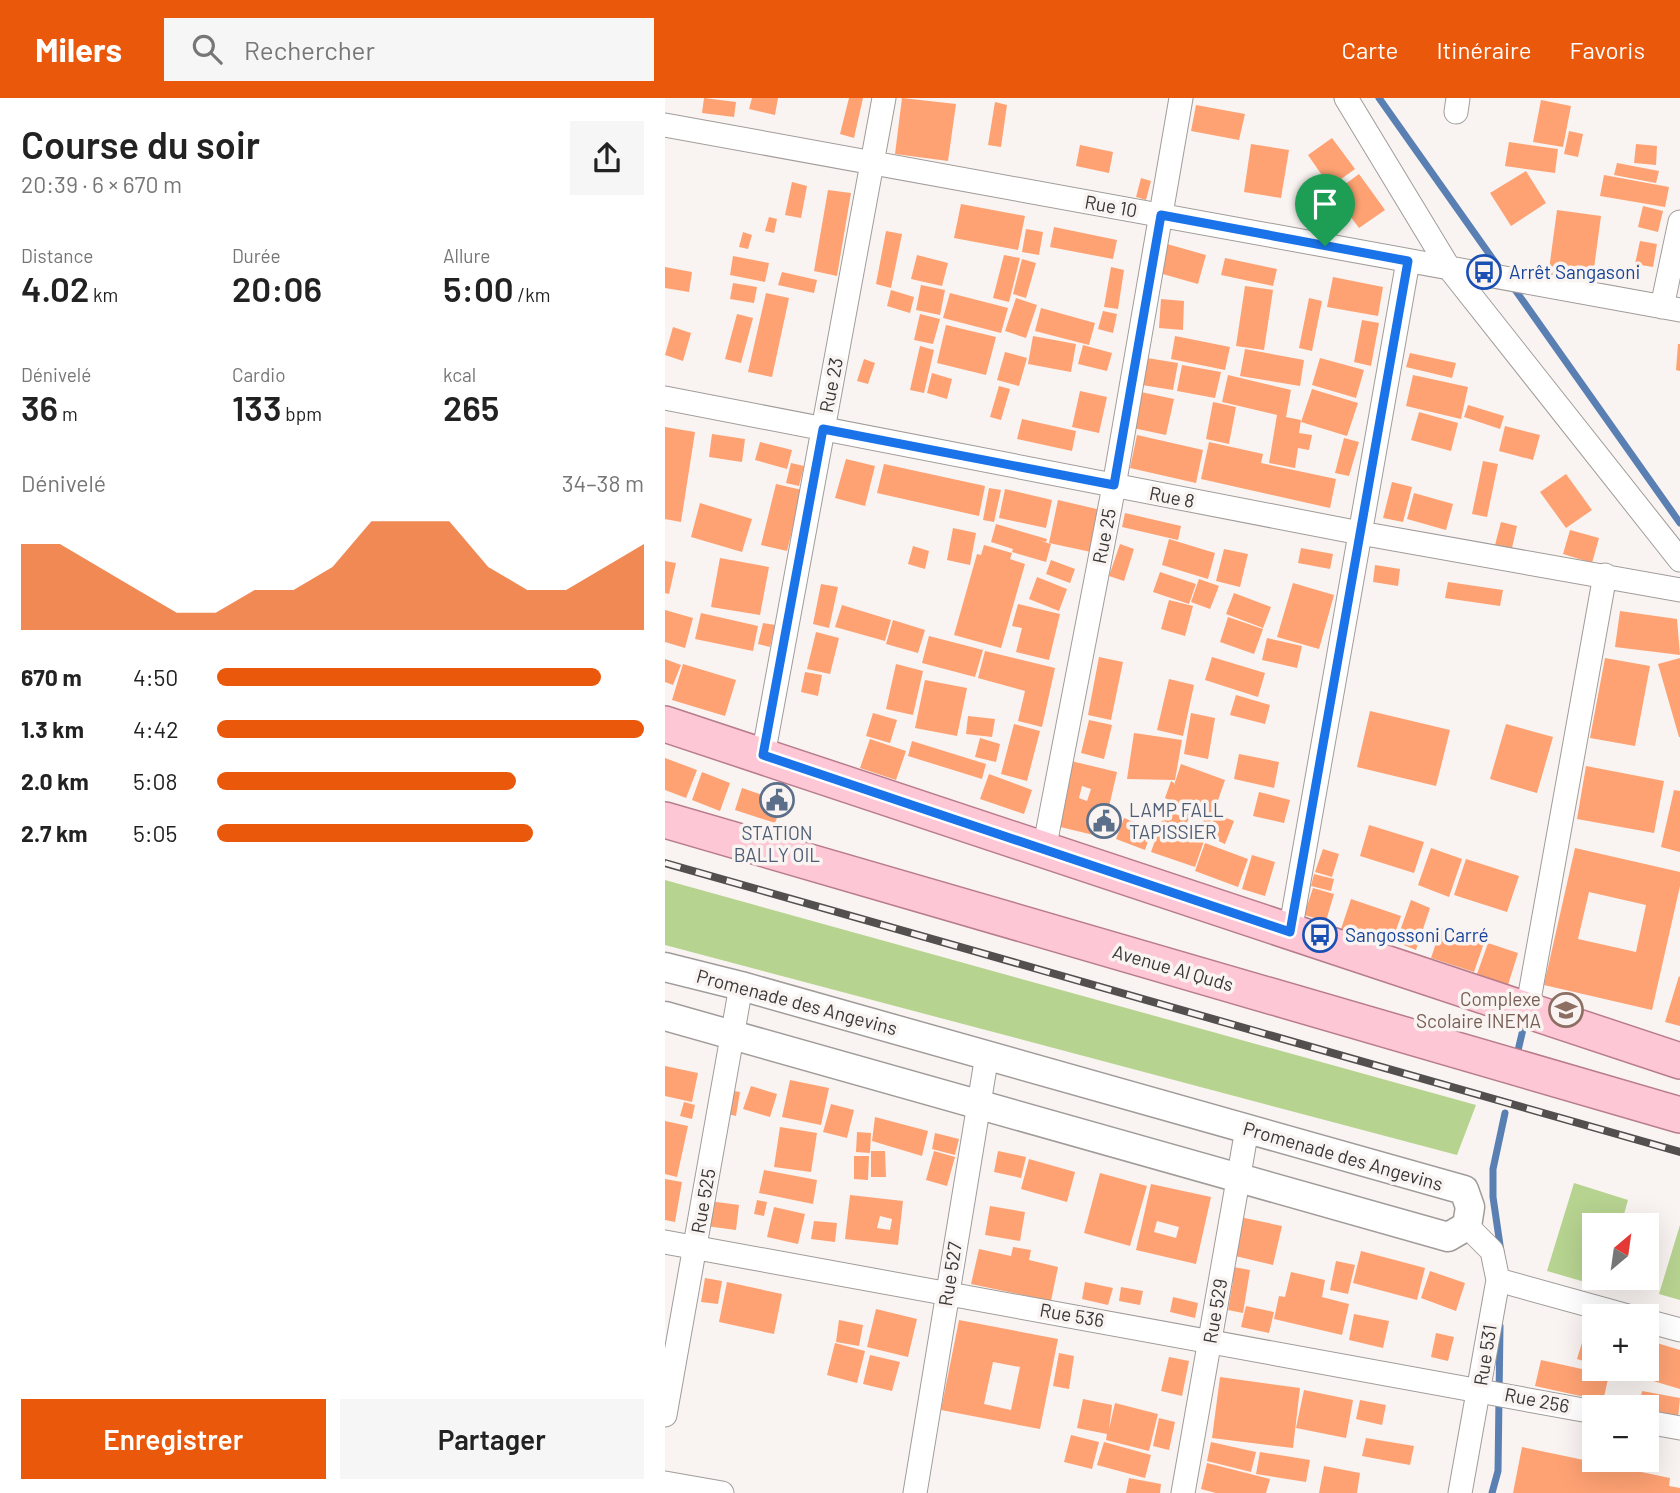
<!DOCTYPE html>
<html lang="fr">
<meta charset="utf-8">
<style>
body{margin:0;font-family:Barlow,sans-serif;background:#f6f6f6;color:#222;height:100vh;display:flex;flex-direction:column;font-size:26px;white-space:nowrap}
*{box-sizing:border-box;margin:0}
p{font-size:23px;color:#767676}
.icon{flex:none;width:38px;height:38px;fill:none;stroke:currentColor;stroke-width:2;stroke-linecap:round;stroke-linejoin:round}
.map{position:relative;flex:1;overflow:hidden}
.side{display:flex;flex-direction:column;background:#fff;width:665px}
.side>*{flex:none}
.needle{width:46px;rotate:29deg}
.tools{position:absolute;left:917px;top:1115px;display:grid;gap:14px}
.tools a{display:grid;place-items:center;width:77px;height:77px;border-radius:0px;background:#fff;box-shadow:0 7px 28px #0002;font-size:35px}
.pin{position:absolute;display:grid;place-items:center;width:60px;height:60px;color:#fff;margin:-72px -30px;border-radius:50% 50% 50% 0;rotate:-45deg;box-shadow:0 0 7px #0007}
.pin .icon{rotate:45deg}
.round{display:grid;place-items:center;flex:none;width:74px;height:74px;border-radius:0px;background:#f6f6f6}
.summary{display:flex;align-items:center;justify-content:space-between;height:119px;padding:0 21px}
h1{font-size:38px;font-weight:600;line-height:52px}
.figures{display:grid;grid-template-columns:repeat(3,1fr);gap:10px;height:119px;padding:7px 21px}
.figures div{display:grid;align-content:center}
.figures b{font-size:35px;font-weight:600}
.figures small{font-size:19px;font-weight:400}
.figures p{font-size:19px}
.chart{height:196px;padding:14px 21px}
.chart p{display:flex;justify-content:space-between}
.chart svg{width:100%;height:126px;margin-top:7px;fill:#ea580c;opacity:.7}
.cta{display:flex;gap:14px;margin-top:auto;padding:14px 21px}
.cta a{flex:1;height:80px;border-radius:0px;background:#ea580c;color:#fff;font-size:28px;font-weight:600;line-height:80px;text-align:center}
.cta a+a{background:#f6f6f6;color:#222}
ul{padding:0 21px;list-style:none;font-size:23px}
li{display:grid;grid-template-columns:112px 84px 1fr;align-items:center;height:52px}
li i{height:18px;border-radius:9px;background:#ea580c}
header{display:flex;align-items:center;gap:42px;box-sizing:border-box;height:98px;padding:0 35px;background:#ea580c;color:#fff}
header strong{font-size:33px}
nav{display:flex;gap:38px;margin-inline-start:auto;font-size:24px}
.search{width:490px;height:63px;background:#f6f6f6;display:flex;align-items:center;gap:18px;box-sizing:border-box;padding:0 24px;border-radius:0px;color:#767676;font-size:26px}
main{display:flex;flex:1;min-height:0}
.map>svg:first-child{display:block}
.green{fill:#b7d390}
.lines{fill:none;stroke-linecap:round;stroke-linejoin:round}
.stream{stroke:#597fb3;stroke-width:7}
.building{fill:#fea273;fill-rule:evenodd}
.minor-casing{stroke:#a19c9a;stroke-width:25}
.tertiary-casing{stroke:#a19c9a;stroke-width:31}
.primary-casing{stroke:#b87d8c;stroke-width:38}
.minor{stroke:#fff;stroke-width:23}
.tertiary{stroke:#fff;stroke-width:28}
.primary{stroke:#fec7d6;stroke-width:35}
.rail-casing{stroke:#524f4e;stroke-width:8}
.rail{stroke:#f9f4f1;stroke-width:5;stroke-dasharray:16;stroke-linecap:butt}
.route-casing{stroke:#fff;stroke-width:14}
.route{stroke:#1a73e8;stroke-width:9}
.labels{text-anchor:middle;stroke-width:7;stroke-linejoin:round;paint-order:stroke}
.street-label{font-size:19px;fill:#393736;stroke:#f9f4f1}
.transit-label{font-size:19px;fill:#164399;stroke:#f9f4f1;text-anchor:start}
.service-label{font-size:19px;fill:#4e5e75;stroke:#f9f4f1;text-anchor:start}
.education-label{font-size:19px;fill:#785e54;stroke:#f9f4f1;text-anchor:end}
</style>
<header>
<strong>Milers</strong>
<div class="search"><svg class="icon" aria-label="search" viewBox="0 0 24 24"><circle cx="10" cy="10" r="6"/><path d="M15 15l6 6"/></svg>Rechercher</div>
<nav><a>Carte</a><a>Itinéraire</a><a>Favoris</a></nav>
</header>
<main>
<section class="side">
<div class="summary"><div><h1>Course du soir</h1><p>20:39 · 6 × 670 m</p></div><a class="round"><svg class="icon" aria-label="share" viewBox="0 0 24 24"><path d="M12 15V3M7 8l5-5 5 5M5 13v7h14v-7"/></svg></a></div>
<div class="figures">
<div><p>Distance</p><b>4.02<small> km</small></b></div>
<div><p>Durée</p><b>20:06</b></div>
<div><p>Allure</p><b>5:00<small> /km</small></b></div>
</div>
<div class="figures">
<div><p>Dénivelé</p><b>36<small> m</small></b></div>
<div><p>Cardio</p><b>133<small> bpm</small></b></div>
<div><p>kcal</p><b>265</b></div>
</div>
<div class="chart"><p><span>Dénivelé</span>34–38 m</p>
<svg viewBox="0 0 160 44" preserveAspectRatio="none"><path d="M0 44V14L10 14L20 22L30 30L40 38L50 38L60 30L70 30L80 22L90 6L100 6L110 6L120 22L130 30L140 30L150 22L160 14V44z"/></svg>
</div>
<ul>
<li><b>670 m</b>4:50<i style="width:90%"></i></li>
<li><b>1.3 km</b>4:42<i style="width:100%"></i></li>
<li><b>2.0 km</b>5:08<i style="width:70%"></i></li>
<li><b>2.7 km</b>5:05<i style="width:74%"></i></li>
</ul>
<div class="cta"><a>Enregistrer</a><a>Partager</a></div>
</section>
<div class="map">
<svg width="1015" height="1395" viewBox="0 0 1015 1395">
<rect width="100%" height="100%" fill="#f9f4f1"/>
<path class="green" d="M0,782l811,225 -19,50 -792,-210z
M909,1085l54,17 -7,25h-27v53h11l-3,9 -55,-16z
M1015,1127v75l-21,-6z"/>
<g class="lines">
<path class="stream" d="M714,0l123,174
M846,186l169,239
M851,961l8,-34
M836,1154l-8,-55v-28l12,-56
M827,1395l6,-22 2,-145"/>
</g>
<path class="building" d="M39,0l32,4 -2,15 -32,-4z
M87,0h26l-3,17 -26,-6z
M184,0h14l-9,40 -14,-4z
M237,0l54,6 -8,57 -53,-7z
M876,2l30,6 -8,41 -30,-5z
M330,4l12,3 -6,42 -13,-2z
M531,7l49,9 -6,26 -48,-9z
M904,33l14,3 -5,23 -14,-3z
M667,40l23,31 -25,18 -22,-32z
M844,44l49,7 -3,24 -50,-7z
M586,46l38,6 -8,48 -37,-6z
M971,46l21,2 -1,19 -22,-2z
M415,47l33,7 -4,21 -33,-7z
M952,65l42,8 -3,12 -42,-8z
M861,73l20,32 -35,23 -21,-33z
M694,76l26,36 -26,18 -26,-35z
M939,77l65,12 -4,20 -65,-11z
M476,80l10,3 -5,19 -10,-3z
M127,84l15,4 -6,32 -16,-3z
M163,92l23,3 -14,83 -23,-5z
M296,106l64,12 -7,34 -64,-12z
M978,108l20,5 -5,21 -20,-5z
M892,112l44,6 -9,67 -44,-6z
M104,119l8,2 -3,14 -9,-2z
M389,129l63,13 -4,19 -63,-12z
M361,131l17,3 -4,23 -17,-3z
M221,133l16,3 -11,54 -15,-4z
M78,134l9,3 -4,14 -9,-2z
M975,143l17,3 -4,23 -18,-3z
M502,146l39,11 -8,29 -39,-11z
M252,157l31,8 -6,23 -31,-7z
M339,157l16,3 -11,44 -16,-4z
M68,158l36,7 -4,19 -35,-7z
M560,160l52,11 -4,17 -52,-11z
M357,161l14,4 -10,35 -13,-4z
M0,169l27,5 -3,20 -24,-4z
M446,169l13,3 -6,39 -14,-2z
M117,174l35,8 -3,13 -36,-8z
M668,179l50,10 -5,29 -51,-9z
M68,185l24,4 -3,16 -24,-4z
M256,187l24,5 -5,25 -24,-5z
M580,188l28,4 -9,60 -28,-4z
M226,192l23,7 -4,16 -23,-7z
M101,195l23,5 -17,79 -24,-5z
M285,195l58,15 -7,25 -58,-15z
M351,200l21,7 -11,33 -21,-7z
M644,200l13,3 -10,50 -13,-3z
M496,201l23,2 -1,29 -24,-2z
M376,210l54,15 -6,22 -54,-14z
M438,213l14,3 -4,19 -15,-4z
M72,216l16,4 -12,45 -16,-4z
M255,216l20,5 -7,25 -19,-4z
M697,222l17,3 -8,43 -17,-4z
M281,227l50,12 -10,38 -49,-12z
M8,229l18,6 -8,28 -18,-6z
M368,238l43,8 -5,28 -43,-8z
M510,238l55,11 -5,23 -54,-11z
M1013,246h2v27l-4,-1z
M418,247l29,8 -5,18 -29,-7z
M255,248l14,4 -10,43 -14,-3z
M580,251l59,11 -4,26 -60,-10z
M340,254l22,6 -8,28 -22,-6z
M745,255l46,10 -4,15 -46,-11z
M482,260l31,5 -5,27 -31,-5z
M655,260l44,12 -8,28 -44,-13z
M199,261l11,4 -7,21 -11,-3z
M517,267l39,7 -6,26 -38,-7z
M267,275l20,6 -5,20 -20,-6z
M563,277l63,15 -5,27 15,3 -2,13 13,2 -3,15 -11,-2 -3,20 -26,-5 8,-48 -55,-13z
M748,277l55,12 -7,32 -55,-13z
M334,288l11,3 -9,31 -11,-3z
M647,291l46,14 -11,33 -46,-14z
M415,293l27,6 -8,36 -27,-6z
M476,294l33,7 -8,36 -33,-7z
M548,304l23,5 -7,37 -23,-5z
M803,307l36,11 -4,13 -36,-12z
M754,314l39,11 -7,28 -40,-11z
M357,321l54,12 -4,20 -55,-12z
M840,328l35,9 -7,25 -34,-9z
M0,329l30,5 -14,90 -16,-3z
M47,336l33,5 -3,23 -33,-5z
M472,337l66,15 -7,33 -66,-15z
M679,340l15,4 -10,34 -14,-3z
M95,344l32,8 -5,19 -32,-9z
M544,344l54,12 -2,9 75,16 -6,29 -129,-29z
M181,361l29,7 -10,40 -30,-8z
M818,363l15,3 -11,53 -15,-3z
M126,365l13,3 -5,20 -13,-3z
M219,366l101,22 -6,30 -102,-23z
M901,376l26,36 -26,18 -26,-36z
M727,384l20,5 -9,35 -20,-4z
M111,386l26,6 -15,61 -26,-6z
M324,390l12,2 -7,32 -11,-2z
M340,391l47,11 -6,28 -47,-10z
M749,395l39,11 -7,26 -39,-11z
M393,402l43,10 -10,42 -42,-9z
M35,405l52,16 -10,33 -51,-15z
M460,415l56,13 -3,14 -56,-13z
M836,424l16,4 -5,22 -17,-3z
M331,426l51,15 -1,3 -5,-1 10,3 -5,18 -34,-10 1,-3 -22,-7z
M288,430l23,5 -6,32 -23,-5z
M905,432l29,8 -7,25 -29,-9z
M504,441l46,14 -7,26 -46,-14z
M455,446l14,5 -10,32 -15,-5z
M319,447l28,8 -2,6 15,5 -24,84 -47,-13 23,-81 4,1z
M248,448l16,5 -4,18 -17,-5z
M636,450l32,6 -3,15 -32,-6z
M559,451l24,5 -8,33 -24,-6z
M55,460l49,9 -9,48 -49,-8z
M386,462l24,9 -5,14 -24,-9z
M0,463l11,2 -7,31 -4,-1z
M710,467l25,4 -2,17 -25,-4z
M495,474l36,12 -7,20 -36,-12z
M372,479l30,12 -8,22 -30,-12z
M534,481l20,7 -9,23 -19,-7z
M783,484l55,8 -3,16 -55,-8z
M628,485l41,12 -15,54 -42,-12z
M156,486l17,3 -9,41 -16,-4z
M569,495l37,14 -8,21 -37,-14z
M504,502l24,6 -8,30 -24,-7z
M353,506l42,10 -11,46 -33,-8 6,-24 -10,-2z
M177,507l49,15 -6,21 -50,-14z
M0,512l28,8 -8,30 -20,-6z
M955,513l57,8 3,36 -65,-8z
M36,515l57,13 -5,25 -58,-12z
M563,519l35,12 -9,25 -34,-12z
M228,522l32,10 -7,23 -32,-9z
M98,525l12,2 -5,22 -12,-3z
M151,534l23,6 -9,36 -23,-5z
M264,538l54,14 -8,27 -53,-14z
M602,540l35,8 -5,22 -35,-8z
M320,553l70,17 -13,59 -24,-6 7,-30 -47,-13z
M434,559l24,5 -12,58 -23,-5z
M547,559l53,16 -7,24 -53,-17z
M940,560l45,8 -15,80 -45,-8z
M1015,560v79h-1l-21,-73z
M0,561l16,6 -8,20 -8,-3z
M18,566l53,16 -11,36 -53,-16z
M231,566l27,7 -10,44 -27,-6z
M140,574l17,3 -4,21 -17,-4z
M504,581l25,6 -11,51 -26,-6z
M260,582l42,8 -10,48 -42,-8z
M571,597l34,10 -5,19 -35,-9z
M705,613l80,19 -14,56 -79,-19z
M208,615l24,7 -7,23 -24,-7z
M526,615l24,5 -7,41 -24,-5z
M303,618l27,3 -3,18 -26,-3z
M424,622l23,5 -8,34 -23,-6z
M349,626l26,7 -13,50 -26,-7z
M841,626l47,13 -16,56 -47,-14z
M469,635l48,7 -7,40 -48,-1z
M315,640l20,6 -4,18 -21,-5z
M205,641l36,12 -10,29 -36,-12z
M247,643l74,23 -4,15 -74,-23z
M574,656l40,8 -5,26 -40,-9z
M0,660l32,12 -11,28 -21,-8z
M406,663l46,11 -15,65 -46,-11zM417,688l9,3 -4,12 -8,-3z
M516,666l44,16 -30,87 -44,-15 18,-52 -4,-2 6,-17 3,2v2zM509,704l13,6 -4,9 -13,-5zM527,712l13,5 -4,14 -14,-6z
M921,668l78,15 -10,52 -77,-14z
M37,674l28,11 -10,28 -28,-11z
M324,676l43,16 -8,24 -44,-15z
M77,690l41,14 -8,21 -40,-13z
M1009,692l6,1v61l-19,-5z
M594,694l31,8 -6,23 -31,-7z
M551,716l18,7 -9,23 -18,-8z
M459,720l28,11 -7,21 -29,-11z
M704,727l55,17 -10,31 -54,-17z
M540,745l43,16 -10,28 -43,-16z
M766,750l31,11 -13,38 -31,-12z
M910,750l105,24v14l-28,124 -108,-25zM924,794l57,13 -10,47 -58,-13z
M658,751l16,5 -7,23 -17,-5z
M587,757l23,7 -10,34 -23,-7z
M801,761l53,17 -12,36 -53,-17z
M649,776l20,5 -3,12 -20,-5z
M648,790l21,6 -8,27 -22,-6z
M686,801l50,17 -11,31 -49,-18z
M746,802l19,8 -14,42 -20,-8z
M776,830l43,15 -10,29 -43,-14z
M823,845l30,10 -10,32 -31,-11z
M1014,878l1,1v49l-15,-4z
M0,968l33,7 -6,29 -27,-6z
M125,982l39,8 -8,37 -39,-8z
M86,988l26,8 -7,23 -27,-8z
M63,992l12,2 -4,24 -13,-3z
M19,1004l11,3 -3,14 -12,-3z
M166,1006l23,6 -7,28 -24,-6z
M210,1019l53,14 -6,25 -50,-15z
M0,1023l23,5 -11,51 -12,-3z
M115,1029l37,6 -6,39 -37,-5z
M192,1034l14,1 -1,20 -14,-1z
M270,1035l24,6 -4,16 -23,-6z
M206,1053h14l1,26h-15z
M269,1053l21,6 -8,29 -21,-6z
M333,1053l28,6 -5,21 -27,-6z
M189,1058h15l-1,24 -14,-1z
M364,1061l46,13 -8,30 -46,-13z
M99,1072l53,10 -4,24 -54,-11z
M435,1075l47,13 -17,60 -46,-13z
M0,1081l17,3 -7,40 -10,-2z
M486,1086l60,13 -15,67 -60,-14zM492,1123l22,6 -3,11 -22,-6z
M185,1097l53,6 -5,44 -53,-6zM215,1118l12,3 -2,11 -13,-2z
M92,1102l10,2 -3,14 -10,-2z
M44,1103l30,4 -3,25 -30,-4z
M325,1108l35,6 -5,29 -35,-6z
M109,1109l31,7 -7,30 -31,-7z
M575,1119l42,9 -9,39 -42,-10z
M149,1123l23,2 -2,19 -24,-3z
M348,1149l18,3 -2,10 29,7 -7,34 -80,-17 8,-35 32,7z
M696,1153l64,17 -8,32 -64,-17z
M671,1163l19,4 -7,29 -18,-4z
M563,1168l22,4 -7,43 -15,-3 5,-29 -7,-1z
M765,1173l35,12 -9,28 -35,-13z
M626,1174l34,8 -3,17 27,7 -7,31 -68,-16 5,-23 6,1z
M40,1180l17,3 -4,23 -17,-2z
M62,1184l55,12 -8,40 -55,-12z
M420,1184l28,6 -5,17 -26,-6z
M456,1189l22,4 -3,14 -21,-4z
M508,1199l25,6 -3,15 -25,-6z
M581,1208l28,6 -5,21 -28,-6z
M211,1211l41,10 -9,38 -41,-10z
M689,1216l35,7 -6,27 -34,-8z
M174,1222l24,5 -4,21 -23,-4z
M294,1222l99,19 -18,90 -99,-19zM328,1264l27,5 -9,43 -27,-6z
M923,1225l6,2v39l-17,-5z
M771,1235l18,4 -6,24 -17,-4z
M982,1242l33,10v39l-67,-20 34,-1z
M170,1245l30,8 -8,32 -30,-8z
M394,1255l15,3 -5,33 -16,-3z
M205,1257l30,7 -8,29 -29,-7z
M504,1259l20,4 -7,35 -21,-5z
M876,1262l68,15 -6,26 -68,-15z
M555,1279l80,11 -7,60 -81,-10z
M639,1292l49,10 -7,38 -50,-10z
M977,1293l38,7 -2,20 -31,-6v-5h-8z
M418,1301l29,6 -3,24 6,-26 43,11 -9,37 -43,-11 1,-6 -30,-6z
M695,1302l26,5 -4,20 -26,-6z
M494,1320l16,4 -6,28 -16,-4z
M406,1337l28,7 -7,27 -28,-7z
M701,1340l48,8 -4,19 -48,-9z
M439,1344l47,13 -6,23 -48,-13z
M546,1344l45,10 -5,20 -44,-11z
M857,1349l148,31 -1,8 11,2v5h-167z
M595,1354l50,8 -4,22 -50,-8z
M542,1365l63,16 -4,14h-50l-15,-4z
M659,1368l36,7 -3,20h-38z
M464,1380l32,6 -1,9h-34z"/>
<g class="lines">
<g class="minor-casing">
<path id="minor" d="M681,0l103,170 231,292
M791,14l2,-14
M0,27l1015,185
M997,209l18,-85
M0,300l695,135 320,57
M98,658l121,-658
M379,752l70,-364 67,-388
M625,834l118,-671
M862,913l78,-436
M0,1144l929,170
M833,1182l130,36
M982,1223l33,9
M0,1317l76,-429
M982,1324l33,6
M0,1385l57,10
M250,1395l72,-438
M518,1395l64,-364
M795,1395l38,-213 -6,-29 -25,-25"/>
</g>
<g class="tertiary-casing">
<path id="tertiary" d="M0,869l76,19 723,204 6,17 -3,19 -19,11 -783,-221"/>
</g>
<g class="primary-casing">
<path id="primary" d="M0,626l1015,337
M0,722l1015,295"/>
</g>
<use href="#minor" class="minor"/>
<use href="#tertiary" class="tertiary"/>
<use href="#primary" class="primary"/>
<g class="rail-casing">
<path id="rail" d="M0,765l1015,289"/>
</g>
<use href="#rail" class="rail"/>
</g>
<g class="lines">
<g class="route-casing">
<path id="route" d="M496,117l247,46 -118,671 -527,-177 60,-326 291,56z"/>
</g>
<use href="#route" class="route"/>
</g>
<defs>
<g id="bus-ring" transform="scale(1.75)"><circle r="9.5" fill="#f9f4f1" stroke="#1a4fb4" stroke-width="1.5"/><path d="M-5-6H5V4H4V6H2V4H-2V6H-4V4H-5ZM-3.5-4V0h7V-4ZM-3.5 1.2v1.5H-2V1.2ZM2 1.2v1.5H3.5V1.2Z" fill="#1a4fb4"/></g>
<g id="civic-ring" transform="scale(1.75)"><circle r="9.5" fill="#f9f4f1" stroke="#5c6f8a" stroke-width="1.5"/><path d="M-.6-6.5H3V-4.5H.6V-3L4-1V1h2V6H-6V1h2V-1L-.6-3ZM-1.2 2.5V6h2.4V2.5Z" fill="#5c6f8a"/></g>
<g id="university-ring" transform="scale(1.75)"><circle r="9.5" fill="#f9f4f1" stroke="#8d6e63" stroke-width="1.5"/><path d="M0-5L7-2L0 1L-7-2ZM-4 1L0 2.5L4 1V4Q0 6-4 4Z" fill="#8d6e63"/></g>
</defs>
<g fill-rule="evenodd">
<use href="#bus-ring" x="819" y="174"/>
<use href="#civic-ring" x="112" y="702"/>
<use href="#civic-ring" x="439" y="723"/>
<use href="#bus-ring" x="655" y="837"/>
<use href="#university-ring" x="901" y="912"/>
</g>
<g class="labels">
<g class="street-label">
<text transform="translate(446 108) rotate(10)" y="7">Rue 10</text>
<text transform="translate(166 287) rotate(-79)" y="7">Rue 23</text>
<text transform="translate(507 399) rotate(11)" y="7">Rue 8</text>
<text transform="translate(439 438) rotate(-79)" y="7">Rue 25</text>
<text transform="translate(508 870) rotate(16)" y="7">Avenue Al Quds</text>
<text transform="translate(132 904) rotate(15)" y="7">Promenade des Angevins</text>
<text transform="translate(678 1058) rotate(16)" y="7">Promenade des Angevins</text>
<text transform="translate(38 1103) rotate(-80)" y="7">Rue 525</text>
<text transform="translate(285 1176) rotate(-81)" y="7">Rue 527</text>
<text transform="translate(550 1213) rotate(-80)" y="7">Rue 529</text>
<text transform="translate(407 1217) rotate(10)" y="7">Rue 536</text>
<text transform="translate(820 1257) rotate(-81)" y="7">Rue 531</text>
<text transform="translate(872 1302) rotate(11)" y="7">Rue 256</text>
</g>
<g class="transit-label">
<text x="844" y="181">Arrêt Sangasoni</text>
<text x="680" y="844">Sangossoni Carré</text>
</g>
<g class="service-label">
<text x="464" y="719">LAMP FALL<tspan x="464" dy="22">TAPISSIER</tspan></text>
<text x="112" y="742" text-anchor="middle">STATION<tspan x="112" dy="22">BALLY OIL</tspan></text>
</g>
<g class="education-label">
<text x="876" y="908">Complexe<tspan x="876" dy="22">Scolaire INEMA</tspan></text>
</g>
</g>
</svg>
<div class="tools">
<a><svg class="needle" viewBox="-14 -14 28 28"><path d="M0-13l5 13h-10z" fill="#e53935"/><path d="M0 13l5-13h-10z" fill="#767676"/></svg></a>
<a>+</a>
<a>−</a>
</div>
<div class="pin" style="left:660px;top:148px;background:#1e9e55"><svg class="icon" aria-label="arrive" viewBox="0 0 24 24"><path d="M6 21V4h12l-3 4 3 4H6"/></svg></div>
</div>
</main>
